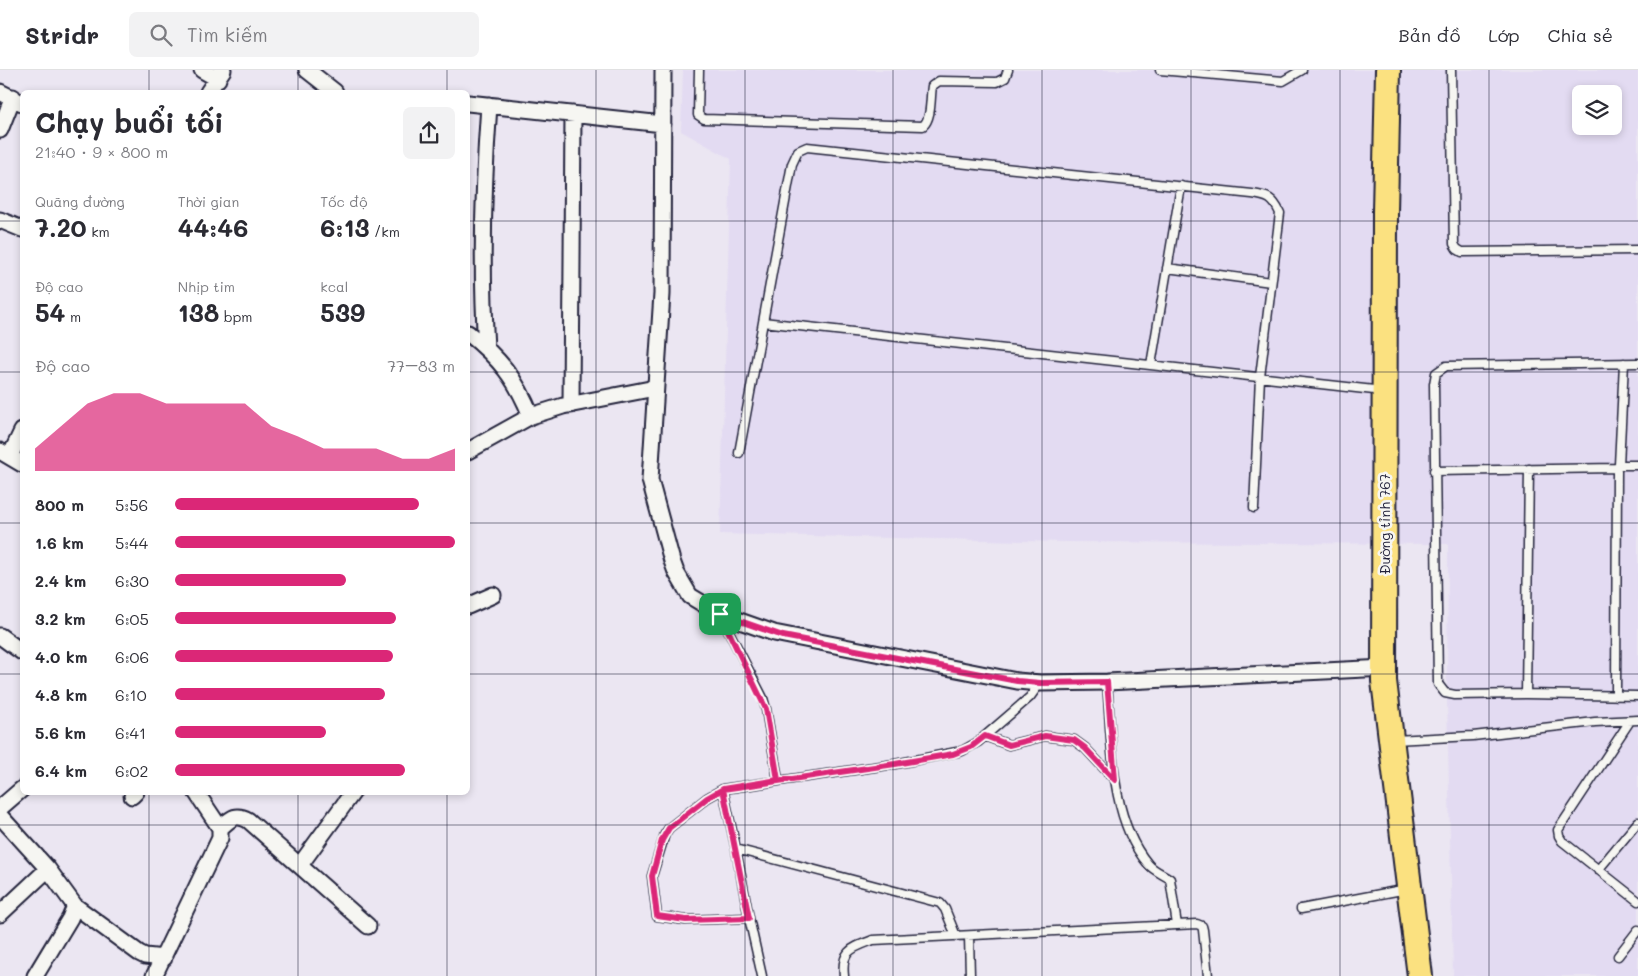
<!DOCTYPE html>
<html lang="vi">
<meta charset="utf-8">
<style>
body{margin:0;font-family:Mali,sans-serif;background:#f2f2f3;color:#2b2b33;height:100vh;display:flex;flex-direction:column;font-size:19px;white-space:nowrap}
*{box-sizing:border-box;margin:0}
p{font-size:16px;color:#7c7c81}
.icon{flex:none;width:28px;height:28px;fill:none;stroke:currentColor;stroke-width:2;stroke-linecap:round;stroke-linejoin:round}
.map{position:relative;flex:1;overflow:hidden}
.drawer{position:absolute;left:20px;top:20px;width:450px;height:705px;display:flex;flex-direction:column;background:#fff;border-radius:8px;box-shadow:0 2px 8px #0003}
.drawer>*{flex:none}
.fabs{position:absolute;left:1572px;top:15px;display:grid;gap:10px}
.fabs a{display:grid;place-items:center;width:50px;height:50px;border-radius:8px;background:#fff;box-shadow:0 2px 8px #0003;font-size:25px}
.pin{position:absolute;display:grid;place-items:center;width:42px;height:42px;color:#fff;margin:-21px;border-radius:10px;box-shadow:0 2px 8px #0006}
.round{display:grid;place-items:center;flex:none;width:52px;height:52px;border-radius:8px;background:#f2f2f3}
.head{display:flex;align-items:center;justify-content:space-between;height:85px;padding:0 15px}
h1{font-size:28px;font-weight:700;line-height:38px}
.metrics{display:grid;grid-template-columns:repeat(3,1fr);gap:8px;height:85px;padding:5px 15px}
.metrics div{display:grid;align-content:center}
.metrics b{font-size:25px;font-weight:700}
.metrics small{font-size:14px;font-weight:400}
.metrics p{font-size:14px}
.chart{height:140px;padding:10px 15px}
.chart p{display:flex;justify-content:space-between}
.chart svg{width:100%;height:90px;margin-top:5px;fill:#db2777;opacity:.7}
ul{padding:0 15px;list-style:none;font-size:16px}
li{display:grid;grid-template-columns:80px 60px 1fr;align-items:center;height:38px}
li i{height:12px;border-radius:6px;background:#db2777}
header{display:flex;align-items:center;gap:30px;box-sizing:border-box;height:70px;padding:0 25px;background:#fff;border-bottom:1px solid #e1e1e2}
header strong{font-size:24px}
nav{display:flex;gap:28px;margin-inline-start:auto;font-size:18px}
.search{width:350px;height:45px;background:#f2f2f3;display:flex;align-items:center;gap:12px;box-sizing:border-box;padding:0 18px;border-radius:8px;color:#7c7c81;font-size:19px}
.map>svg:first-child{display:block}
.built{fill:#e3dbf2;fill-rule:evenodd}
.lines{fill:none;stroke-linecap:round;stroke-linejoin:round}
.lane-casing{stroke:#22223b;stroke-width:11}
.street-casing{stroke:#22223b;stroke-width:19}
.primary-casing{stroke:#22223b;stroke-width:28}
.lane{stroke:#f6f6f2;stroke-width:8}
.street{stroke:#f6f6f2;stroke-width:15}
.primary{stroke:#fbe180;stroke-width:24}
.route-casing{stroke:#fff;stroke-width:10}
.route{stroke:#db2777;stroke-width:6}
.grid{fill:none;stroke:#22223b;stroke-width:1;stroke-opacity:0.55}
.labels{text-anchor:middle;stroke-width:5;stroke-linejoin:round;paint-order:stroke}
.street-label{font-size:14px;fill:#22223b;stroke:#f6f6f2}
</style>
<header>
<strong>Stridr</strong>
<div class="search"><svg class="icon" aria-label="search" viewBox="0 0 24 24"><circle cx="10" cy="10" r="6"/><path d="M15 15l6 6"/></svg>Tìm kiếm</div>
<nav><a>Bản đồ</a><a>Lớp</a><a>Chia sẻ</a></nav>
</header>
<div class="map">
<svg width="1638" height="906" viewBox="0 0 1638 906">
<rect width="100%" height="100%" fill="#ebe6f2"/>
<filter id="ink" filterUnits="userSpaceOnUse"><feTurbulence type="fractalNoise" baseFrequency=".02" numOctaves="2"/><feDisplacementMap in="SourceGraphic" scale="10" xChannelSelector="R" yChannelSelector="G"/><feConvolveMatrix kernelMatrix="1 2 1 2 8 2 1 2 1" color-interpolation-filters="sRGB"/></filter>
<g filter="url(#ink)">
<path class="built" d="M683,0h955v906h-185l-6,-279 1,-153 -382,-2 -346,-8 11,-375 -50,-28zM1581,24h33v32h-33z"/>
<g class="lines">
<g class="lane-casing">
<path id="lane" d="M699,0l-1,45 6,4 219,7c9,-8 7,-28 9,-40l7,-5 58,1 8,-4 3,-8
M1160,0l123,11 19,-11
M1451,0l3,174 3,5 5,3 176,-2
M1167,198l104,14
M763,252l620,69
M1638,293l-192,3 -10,7 -2,11 4,300 7,9 10,2 71,-1 112,2
M1151,295l30,-179
M739,383l53,-289 6,-13 9,-4 445,47c16,2 21,4 28,19l-20,164 -6,131
M1619,395h19
M1434,401l183,-3 2,-3 5,-102
M721,546l42,82 3,11 12,71
M1107,612c5,58 2,136 41,182 6,7 15,10 22,15l7,46
M1526,624l3,-225
M1616,626l1,-228
M1630,651l-72,109 1,6 3,5 76,60
M985,666l24,9 36,-9 29,4 11,8 30,32
M1394,670l79,-4 122,-14 43,-2
M723,719l13,60 204,54 5,6 11,27
M736,779l13,69 13,58
M1598,800l40,-48
M1301,839l106,-20
M749,848l-64,2 -28,-4 -5,-40 13,-42 4,-6 38,-30 16,-9 172,-25 67,-13 16,-9 52,-45 10,-14
M969,866l1,40
M1618,886l20,-26
M844,906c-3,-26 8,-28 29,-36l324,-16 5,2 1,4 5,46"/>
</g>
<g class="street-casing">
<path id="street" d="M202,0l16,9
M307,0l28,22
M0,22l22,11
M208,22l15,-22
M468,33l195,21
M0,60l13,-33
M0,150l22,9
M468,263c31,25 48,45 63,83
M486,278c-5,-81 -3,-161 3,-243
M656,315l-6,95 22,81 4,11 14,24 30,18 54,19 243,48 23,2 67,-1 278,-14
M571,335l2,-291
M0,381l22,13
M468,381l63,-35 32,-10 87,-17 6,-4 6,-91 1,-224
M10,386l12,-25
M468,536l25,-11
M0,566l22,16
M132,726l4,-4
M0,738l22,-19
M0,746l48,53 27,37 64,47 6,3 19,2
M220,758c11,-9 15,-15 28,-8l120,106
M300,795l53,-73
M0,844l48,-45
M35,906l35,-58 5,-12
M154,906l66,-138v-10l-24,-36"/>
</g>
<g class="primary-casing">
<path id="primary" d="M1388,0l-3,142 -1,469 36,295"/>
</g>
<use href="#lane" class="lane"/>
<use href="#street" class="street"/>
<use href="#primary" class="primary"/>
</g>
</g>
<g class="lines" filter="url(#ink)">
<g class="route-casing">
<path id="route" d="M720,544l46,95 12,71 -55,9 -16,9 -38,30 -7,12 -10,36 5,40 29,4 63,-2 -26,-129 172,-25 58,-10 18,-7 14,-11 24,9 36,-9 29,4 11,8 30,32 -8,-98 -67,1 -23,-2 -234,-45 -63,-22"/>
</g>
<use href="#route" class="route"/>
</g>
<path class="grid" d="M149,0v22M298,0v22M447,0v22M596,0v906M745,0v906M893,0v906M1042,0v906M1191,0v906M1340,0v906M1489,0v906M0,151h22M468,151h1170M0,302h22M468,302h1170M0,453h22M468,453h1170M0,604h22M468,604h1170M149,722v184M298,722v184M447,722v184M0,755h1638"/>
<g class="labels">
<g class="street-label">
<text transform="translate(1385 454) rotate(-90)" y="5">Đường tỉnh 767</text>
</g>
</g>
</svg>
<div class="fabs">
<a><svg class="icon" aria-label="layers" viewBox="0 0 24 24"><path d="M12 4l9 5-9 5-9-5zM3 14l9 5 9-5"/></svg></a>
</div>
<div class="pin" style="left:720px;top:544px;background:#1e9e55"><svg class="icon" aria-label="arrive" viewBox="0 0 24 24"><path d="M6 21V4h12l-3 4 3 4H6"/></svg></div>
<section class="drawer">
<div class="head"><div><h1>Chạy buổi tối</h1><p>21:40 · 9 × 800 m</p></div><a class="round"><svg class="icon" aria-label="share" viewBox="0 0 24 24"><path d="M12 15V3M7 8l5-5 5 5M5 13v7h14v-7"/></svg></a></div>
<div class="metrics">
<div><p>Quãng đường</p><b>7.20<small> km</small></b></div>
<div><p>Thời gian</p><b>44:46</b></div>
<div><p>Tốc độ</p><b>6:13<small> /km</small></b></div>
</div>
<div class="metrics">
<div><p>Độ cao</p><b>54<small> m</small></b></div>
<div><p>Nhịp tim</p><b>138<small> bpm</small></b></div>
<div><p>kcal</p><b>539</b></div>
</div>
<div class="chart"><p><span>Độ cao</span>77–83 m</p>
<svg viewBox="0 0 160 44" preserveAspectRatio="none"><path d="M0 44V33L10 22L20 11L30 6L40 6L50 11L60 11L70 11L80 11L90 22L100 27L110 33L120 33L130 33L140 38L150 38L160 33V44z"/></svg>
</div>
<ul>
<li><b>800 m</b>5:56<i style="width:87%"></i></li>
<li><b>1.6 km</b>5:44<i style="width:100%"></i></li>
<li><b>2.4 km</b>6:30<i style="width:61%"></i></li>
<li><b>3.2 km</b>6:05<i style="width:79%"></i></li>
<li><b>4.0 km</b>6:06<i style="width:78%"></i></li>
<li><b>4.8 km</b>6:10<i style="width:75%"></i></li>
<li><b>5.6 km</b>6:41<i style="width:54%"></i></li>
<li><b>6.4 km</b>6:02<i style="width:82%"></i></li>
</ul>
</section>
</div>
